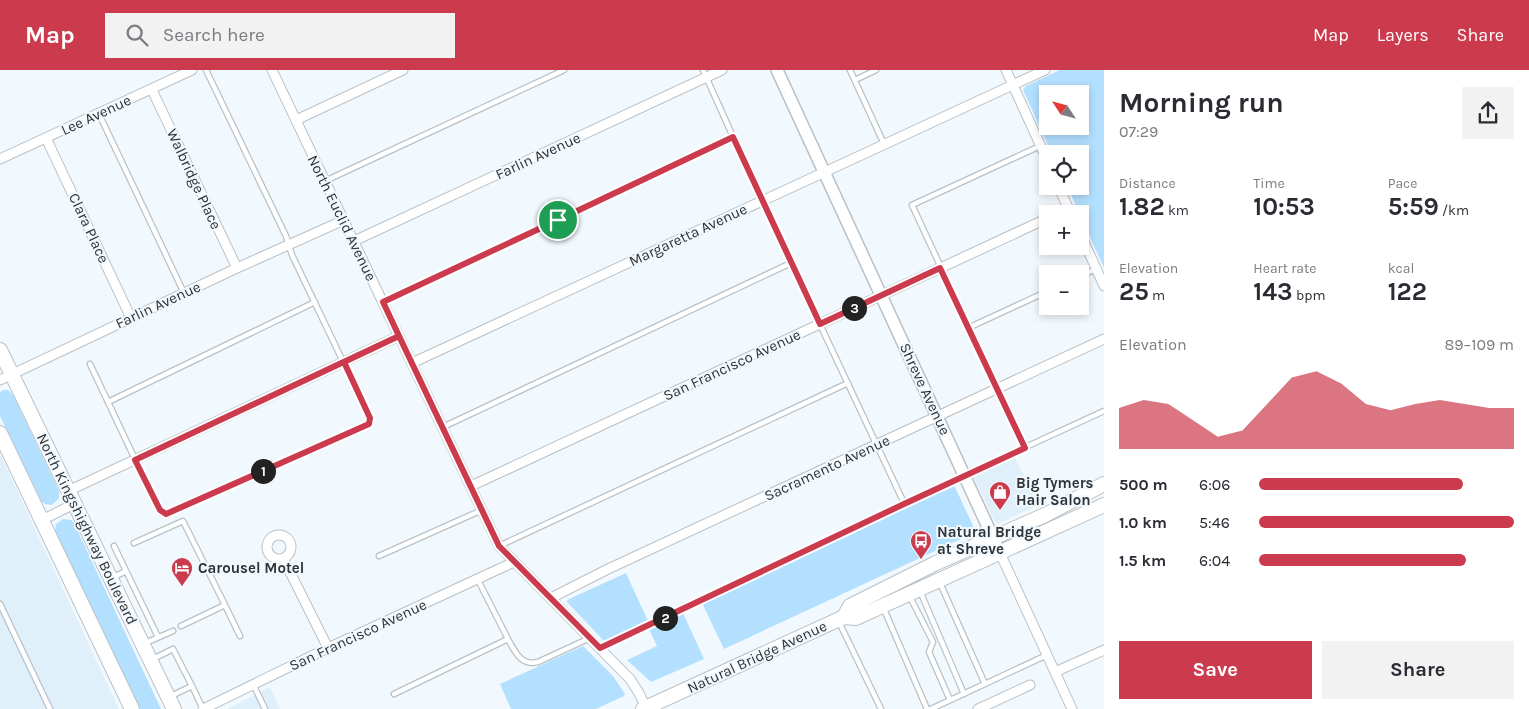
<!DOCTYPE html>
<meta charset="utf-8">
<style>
body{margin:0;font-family:Karla,sans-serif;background:#f2f2f3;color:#2b2b33;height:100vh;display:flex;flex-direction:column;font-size:19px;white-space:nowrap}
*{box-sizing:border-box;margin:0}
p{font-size:16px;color:#7c7c81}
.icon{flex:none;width:28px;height:28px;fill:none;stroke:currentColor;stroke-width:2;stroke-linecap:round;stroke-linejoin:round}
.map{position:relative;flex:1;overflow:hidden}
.panel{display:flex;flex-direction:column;background:#fff;width:425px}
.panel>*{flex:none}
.needle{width:32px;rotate:306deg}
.fabs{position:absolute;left:1039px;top:15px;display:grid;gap:10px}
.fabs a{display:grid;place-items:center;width:50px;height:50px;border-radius:0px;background:#fff;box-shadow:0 2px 8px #0003;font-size:25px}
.pin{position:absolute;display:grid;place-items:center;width:42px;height:42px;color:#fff;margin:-21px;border:2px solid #fff;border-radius:50%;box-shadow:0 1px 5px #0007}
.km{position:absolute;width:25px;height:25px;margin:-12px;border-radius:50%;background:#222;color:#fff;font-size:14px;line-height:25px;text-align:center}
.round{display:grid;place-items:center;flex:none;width:52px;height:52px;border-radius:0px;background:#f2f2f3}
.head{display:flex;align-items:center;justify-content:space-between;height:85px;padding:0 15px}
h1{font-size:28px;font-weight:700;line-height:38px}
.stats{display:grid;grid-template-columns:repeat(3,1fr);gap:8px;height:85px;padding:5px 15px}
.stats div{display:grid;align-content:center}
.stats b{font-size:25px;font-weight:700}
.stats small{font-size:14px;font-weight:400}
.stats p{font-size:14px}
.chart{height:140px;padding:10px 15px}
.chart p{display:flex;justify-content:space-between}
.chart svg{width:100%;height:90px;margin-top:5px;fill:#cb3b4d;opacity:.7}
.action{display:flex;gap:10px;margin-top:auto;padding:10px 15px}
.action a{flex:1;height:58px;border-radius:0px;background:#cb3b4d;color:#fff;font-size:20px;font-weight:700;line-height:58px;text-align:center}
.action a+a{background:#f2f2f3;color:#2b2b33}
ul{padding:0 15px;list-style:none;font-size:16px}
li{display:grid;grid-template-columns:80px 60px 1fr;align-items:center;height:38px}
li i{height:12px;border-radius:6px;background:#cb3b4d}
header{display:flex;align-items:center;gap:30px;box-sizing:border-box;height:70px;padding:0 25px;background:#cb3b4d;color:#fff}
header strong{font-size:24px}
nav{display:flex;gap:28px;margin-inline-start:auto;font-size:18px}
.search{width:350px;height:45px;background:#f2f2f3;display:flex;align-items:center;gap:12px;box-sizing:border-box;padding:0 18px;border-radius:0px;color:#7c7c81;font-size:19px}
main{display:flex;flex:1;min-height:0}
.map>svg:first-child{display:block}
.built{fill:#e0f0fb}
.green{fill:#b3e0ff;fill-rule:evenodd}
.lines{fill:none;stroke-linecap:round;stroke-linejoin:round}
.service-casing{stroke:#b9c1c7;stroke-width:7}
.minor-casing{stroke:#b9c1c7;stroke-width:11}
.tertiary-casing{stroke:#b9c1c7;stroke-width:14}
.primary-casing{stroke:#b9c1c7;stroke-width:16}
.service{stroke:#fff;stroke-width:4.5}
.minor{stroke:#fff;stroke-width:9}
.tertiary{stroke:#fff;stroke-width:11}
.primary{stroke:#fff;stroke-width:14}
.route-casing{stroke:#fff;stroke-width:10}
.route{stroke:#cb3b4d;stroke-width:6}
.labels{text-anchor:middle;stroke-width:4;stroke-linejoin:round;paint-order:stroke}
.street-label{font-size:15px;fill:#303335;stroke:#f2f9fe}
.poi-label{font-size:15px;font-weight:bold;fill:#303335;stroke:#f2f9fe;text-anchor:start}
</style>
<header>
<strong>Map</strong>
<div class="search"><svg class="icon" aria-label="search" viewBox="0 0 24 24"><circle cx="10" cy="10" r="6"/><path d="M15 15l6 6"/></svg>Search here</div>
<nav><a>Map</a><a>Layers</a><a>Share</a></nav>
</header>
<main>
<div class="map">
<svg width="1104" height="639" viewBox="0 0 1104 639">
<rect width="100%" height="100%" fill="#f2f9fe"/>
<path class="built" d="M1012,382l27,53 -42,19 -2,-2 -24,-50z
M0,384l119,255h-119z
M270,617l10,22h-53z"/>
<path class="green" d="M1060,0h44v198l-37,-82h13v-32h-28l-29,-64 3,-4zM1048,24h32v32h-32z
M4,320h4l5,5 46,96v7l-7,7 -7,-1 -3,-2 -42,-86v-24z
M954,415l22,47 -252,117 -22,-46z
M63,449l8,1 3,3 87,186h-21l-85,-177 1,-8z
M626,503l22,48 -43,21 -38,-40v-2z
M683,543l21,46 -53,23 -24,-22 30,-14 -8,-17z
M583,576l30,30 12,18 -1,2 -28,13h-85l-11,-25z"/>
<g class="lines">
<g class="service-casing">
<path id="service" d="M703,0l59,131 142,302
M850,0l34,74
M855,10l21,-10
M99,44l85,179
M325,111l239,-111
M1080,206l16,-7
M383,232l350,-165
M968,258l80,-37
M90,294l69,146 7,4 203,-90 1,-6 -78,-163 -6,-19 -80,-166
M108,332l207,-100
M443,357l348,-164
M1025,378l-113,-243 128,-59
M134,473l49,-22 42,84 -44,21
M114,476l44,91
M499,476l349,-163
M379,486l103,-46
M112,508l14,-7
M478,510l30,59
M940,513l45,101
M920,521l44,103
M909,525l24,47 -4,10 21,48
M0,534l50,105
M225,535l15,31
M883,537l44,102
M839,552l42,87
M143,574l30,-13
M600,578l304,-145 200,-92
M153,589l20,-10 19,37 -23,11
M253,614l12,25
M192,616l11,23
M394,624l114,-55c7,13 13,27 30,23l52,-24
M931,639l116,-54"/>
</g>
<g class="minor-casing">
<path id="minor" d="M272,0l227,476 131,133 9,14 7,15
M1006,0l42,92
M152,20l85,178
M296,50l107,-50
M46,68l85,180
M0,89l192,-89
M1058,116l13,28
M1056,144l12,-6
M1080,163l24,53
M354,171l368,-171
M412,293l633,-293
M0,310l237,-112 107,-48
M471,416l577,-268
M68,421l331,-155
M42,450l32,-16
M267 477a12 12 0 1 1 24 0a12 12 0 1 1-24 0Z
M1000,483l72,156
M283,488l45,90
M551,528l57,-29 496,-230
M1055,602l49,-22
M203,639l125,-61 186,-86
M978,639l52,-24"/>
</g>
<g class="tertiary-casing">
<path id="tertiary" d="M777,0l223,483"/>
</g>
<g class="primary-casing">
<path id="primary" d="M0,280l174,359
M0,363l132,276
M844,547l6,-11 86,-43 109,-48 59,-31
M643,639l201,-92 12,1 248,-113"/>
</g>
<use href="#service" class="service"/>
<use href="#minor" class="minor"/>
<use href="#tertiary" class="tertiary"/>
<use href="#primary" class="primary"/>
</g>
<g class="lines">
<g class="route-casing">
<path id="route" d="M558,150l-175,82 16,34 -264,124 25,50 6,4 203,-90 1,-6 -26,-56 55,-26 100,210 101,102 304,-144 121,-56 -85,-180 -120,56 -87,-187 -175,83"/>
</g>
<use href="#route" class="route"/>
</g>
<defs>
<g id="shop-pin" transform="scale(1.125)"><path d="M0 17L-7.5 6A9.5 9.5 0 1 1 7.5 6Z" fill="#cb3b4d" stroke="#f2f9fe"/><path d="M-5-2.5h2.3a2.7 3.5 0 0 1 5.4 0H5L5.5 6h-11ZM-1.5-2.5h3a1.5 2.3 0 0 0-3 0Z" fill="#fff"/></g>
<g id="bus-pin" transform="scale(1.125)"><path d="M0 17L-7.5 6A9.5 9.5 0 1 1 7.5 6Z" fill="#cb3b4d" stroke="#f2f9fe"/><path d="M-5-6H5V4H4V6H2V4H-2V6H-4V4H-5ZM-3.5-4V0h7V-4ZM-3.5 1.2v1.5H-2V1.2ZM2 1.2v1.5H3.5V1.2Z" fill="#fff"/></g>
<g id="hotel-pin" transform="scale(1.125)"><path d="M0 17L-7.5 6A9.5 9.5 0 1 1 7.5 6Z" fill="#cb3b4d" stroke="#f2f9fe"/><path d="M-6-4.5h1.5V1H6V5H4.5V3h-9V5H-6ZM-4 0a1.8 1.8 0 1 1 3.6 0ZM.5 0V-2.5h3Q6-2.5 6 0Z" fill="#fff"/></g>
</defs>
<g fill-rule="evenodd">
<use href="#shop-pin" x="1000" y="422"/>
<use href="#bus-pin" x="921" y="471"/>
<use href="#hotel-pin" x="182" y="498"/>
</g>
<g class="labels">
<g class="street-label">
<text transform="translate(96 45) rotate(-25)" y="5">Lee Avenue</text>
<text transform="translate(538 86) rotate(-25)" y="5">Farlin Avenue</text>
<text transform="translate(194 109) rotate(65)" y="5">Walbridge Place</text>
<text transform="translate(342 148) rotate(64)" y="5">North Euclid Avenue</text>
<text transform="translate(89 158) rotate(65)" y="5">Clara Place</text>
<text transform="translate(688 165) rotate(-25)" y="5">Margaretta Avenue</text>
<text transform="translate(158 235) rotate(-25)" y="5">Farlin Avenue</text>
<text transform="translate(732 295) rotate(-25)" y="5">San Francisco Avenue</text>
<text transform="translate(925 319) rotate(65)" y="5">Shreve Avenue</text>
<text transform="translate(827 398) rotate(-25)" y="5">Sacramento Avenue</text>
<text transform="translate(87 459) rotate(64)" y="5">North Kingshighway Boulevard</text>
<text transform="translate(358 565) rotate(-25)" y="5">San Francisco Avenue</text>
<text transform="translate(757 587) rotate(-25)" y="5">Natural Bridge Avenue</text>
</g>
<g class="poi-label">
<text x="1016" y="418">Big Tymers<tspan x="1016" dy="17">Hair Salon</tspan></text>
<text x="937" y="467">Natural Bridge<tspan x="937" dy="17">at Shreve</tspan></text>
<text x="198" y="503">Carousel Motel</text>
</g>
</g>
</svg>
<div class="fabs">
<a><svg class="needle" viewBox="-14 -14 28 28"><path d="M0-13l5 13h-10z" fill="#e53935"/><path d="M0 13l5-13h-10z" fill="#7c7c81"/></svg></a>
<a><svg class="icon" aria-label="locate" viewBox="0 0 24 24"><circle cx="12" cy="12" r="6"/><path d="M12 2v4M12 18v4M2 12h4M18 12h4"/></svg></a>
<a>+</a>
<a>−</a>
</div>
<div class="pin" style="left:558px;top:150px;background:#1e9e55"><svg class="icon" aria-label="arrive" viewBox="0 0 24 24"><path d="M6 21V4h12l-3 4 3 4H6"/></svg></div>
<b class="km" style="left:263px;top:401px">1</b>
<b class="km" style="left:665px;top:548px">2</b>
<b class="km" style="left:854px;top:238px">3</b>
</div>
<section class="panel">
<div class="head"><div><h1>Morning run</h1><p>07:29</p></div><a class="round"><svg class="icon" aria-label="share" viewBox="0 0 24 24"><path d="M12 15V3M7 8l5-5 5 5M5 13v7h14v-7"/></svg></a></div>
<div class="stats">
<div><p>Distance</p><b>1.82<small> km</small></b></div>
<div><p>Time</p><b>10:53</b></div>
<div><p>Pace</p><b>5:59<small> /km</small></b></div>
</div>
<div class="stats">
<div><p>Elevation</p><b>25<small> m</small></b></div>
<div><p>Heart rate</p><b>143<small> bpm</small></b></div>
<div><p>kcal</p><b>122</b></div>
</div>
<div class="chart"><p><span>Elevation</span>89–109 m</p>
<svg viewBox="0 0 160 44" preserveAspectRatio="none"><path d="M0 44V24L10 20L20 22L30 30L40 38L50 35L60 22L70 9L80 6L90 12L100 22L110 25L120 22L130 20L140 22L150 24L160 24V44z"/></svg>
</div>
<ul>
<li><b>500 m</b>6:06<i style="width:80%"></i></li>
<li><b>1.0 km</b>5:46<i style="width:100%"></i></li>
<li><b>1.5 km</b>6:04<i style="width:81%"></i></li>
</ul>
<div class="action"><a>Save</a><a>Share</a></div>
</section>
</main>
